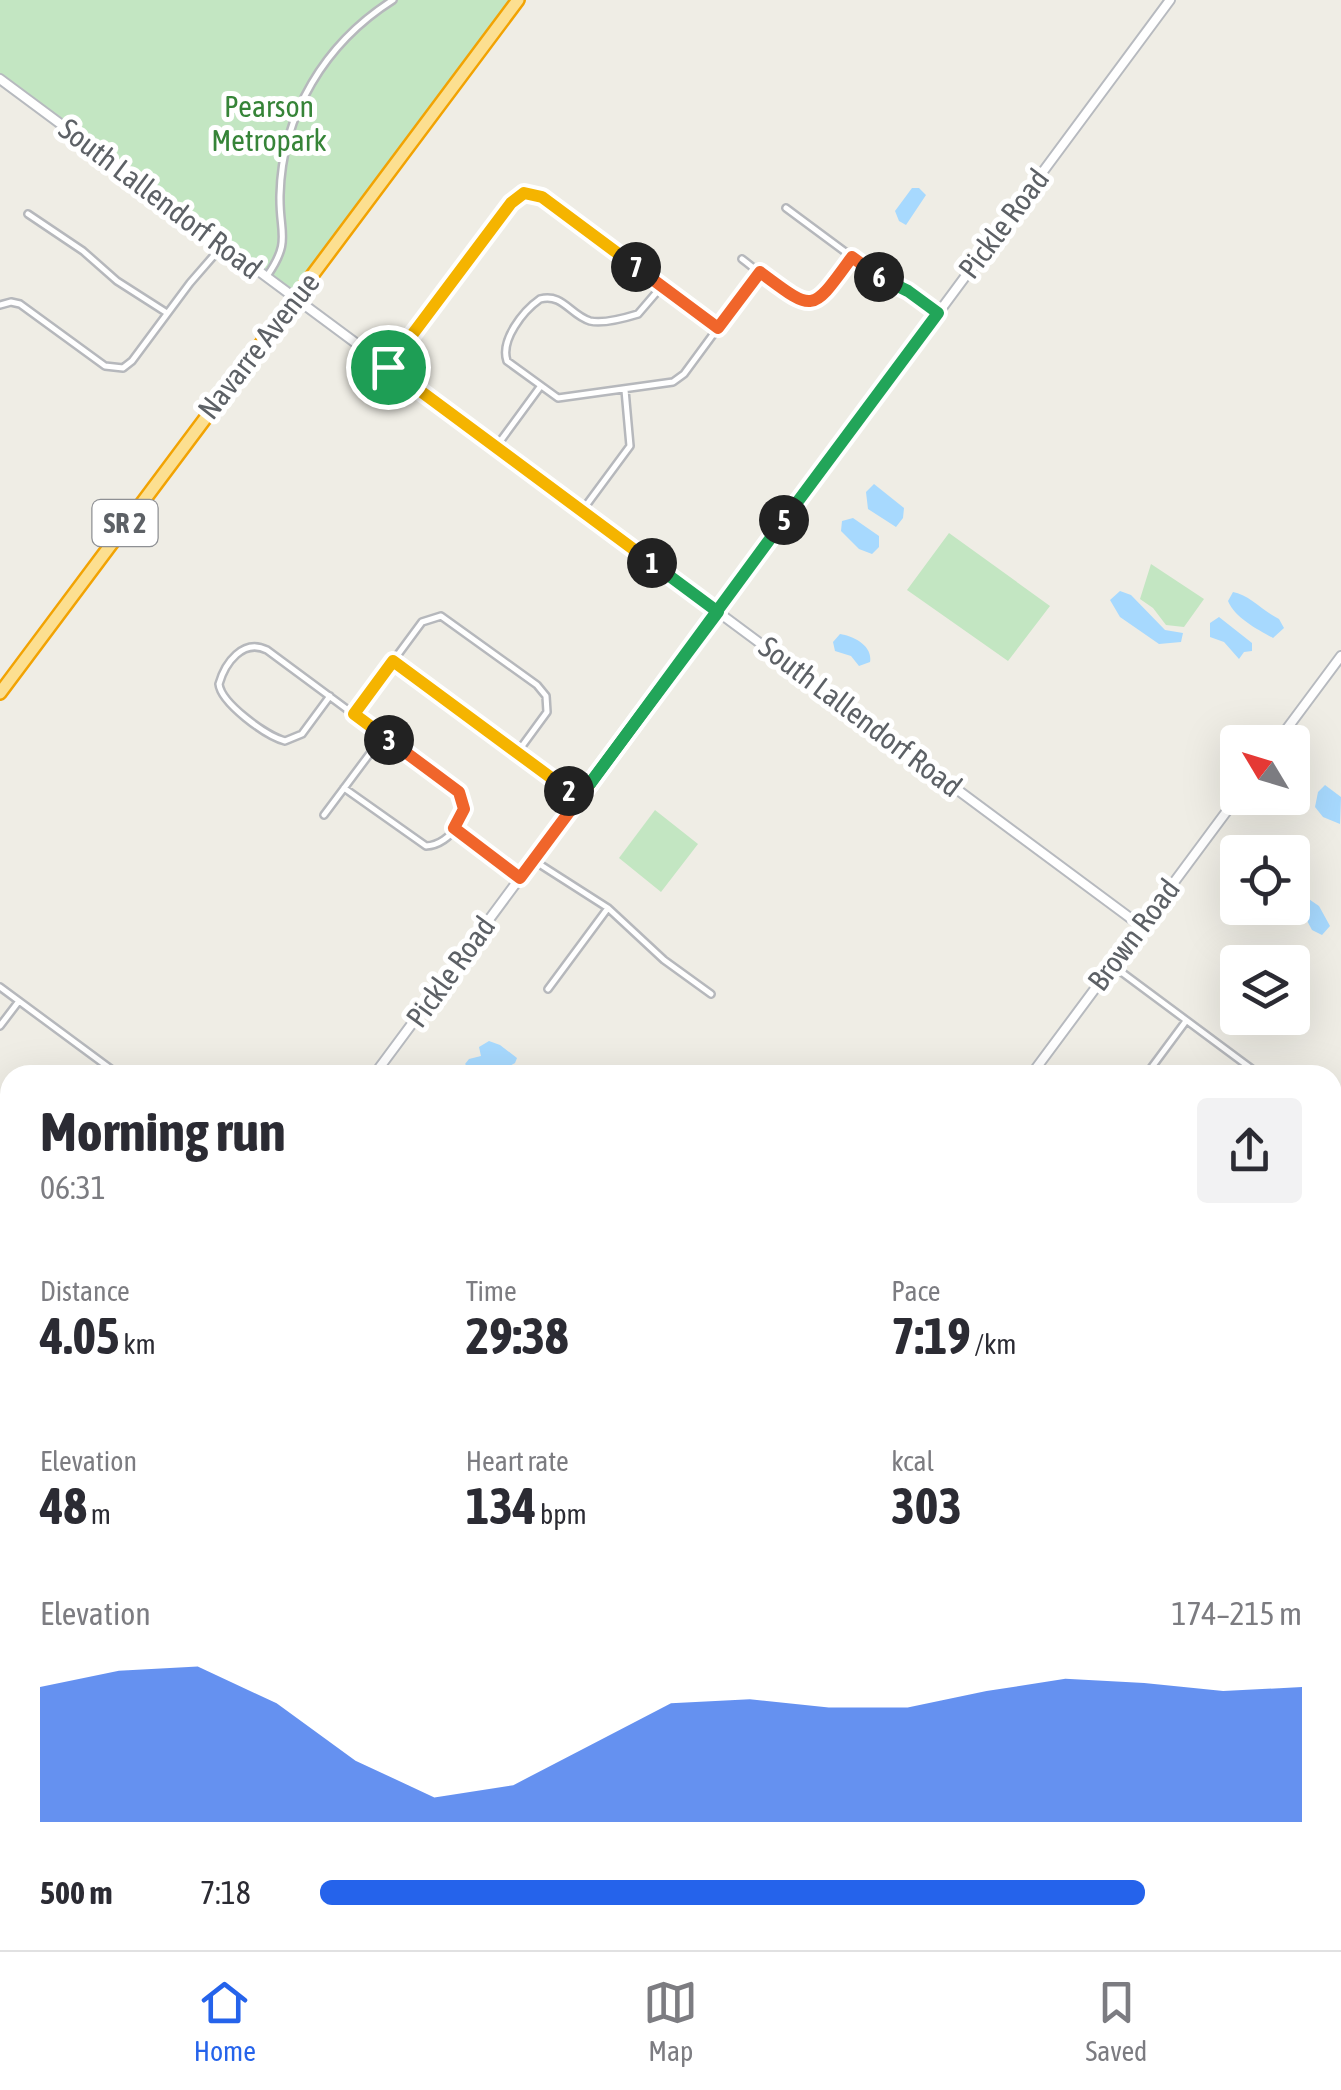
<!DOCTYPE html>
<meta charset="utf-8">
<style>
body{margin:0;font-family:"Asap Condensed",sans-serif;background:#f2f2f3;color:#2b2b33;height:100vh;display:flex;flex-direction:column;font-size:38px;white-space:nowrap}
*{box-sizing:border-box;margin:0}
p{font-size:32px;color:#7c7c81}
.icon{flex:none;width:55px;height:55px;fill:none;stroke:currentColor;stroke-width:2;stroke-linecap:round;stroke-linejoin:round}
.map{position:relative;flex:1;overflow:hidden}
.side{position:absolute;left:0px;top:1065px;width:1342px;height:885px;display:flex;flex-direction:column;background:#fff;border-radius:30px 30px 0 0;box-shadow:0 10px 40px #0002}
.side>*{flex:none}
.needle{width:65px;rotate:308deg}
.tools{position:absolute;left:1220px;top:725px;display:grid;gap:20px}
.tools a{display:grid;place-items:center;width:90px;height:90px;border-radius:10px;background:#fff;box-shadow:0 10px 40px #0002;font-size:50px}
.pin{position:absolute;display:grid;place-items:center;width:85px;height:85px;color:#fff;margin:-42px;border:5px solid #fff;border-radius:50%;box-shadow:0 2px 10px #0007}
.km{position:absolute;width:50px;height:50px;margin:-25px;border-radius:50%;background:#222;color:#fff;font-size:28px;line-height:50px;text-align:center}
.round{display:grid;place-items:center;flex:none;width:105px;height:105px;border-radius:10px;background:#f2f2f3}
.headline{display:flex;align-items:center;justify-content:space-between;height:170px;padding:0 40px}
h1{font-size:55px;font-weight:700;line-height:75px}
.stats{display:grid;grid-template-columns:repeat(3,1fr);gap:15px;height:170px;padding:10px 40px}
.stats div{display:grid;align-content:center}
.stats b{font-size:50px;font-weight:700}
.stats small{font-size:28px;font-weight:400}
.stats p{font-size:28px}
.chart{height:280px;padding:20px 40px}
.chart p{display:flex;justify-content:space-between}
.chart svg{width:100%;height:180px;margin-top:10px;fill:#2563eb;opacity:.7}
ul{padding:0 40px;list-style:none;font-size:32px}
li{display:grid;grid-template-columns:160px 120px 1fr;align-items:center;height:75px}
li i{height:25px;border-radius:12px;background:#2563eb}
.menu{display:flex;justify-content:space-around;align-items:center;height:140px;border-top:2px solid #e1e1e2;background:#fff;font-size:28px;color:#7c7c81}
.menu a{display:grid;justify-items:center;gap:5px}
.menu .active{color:#2563eb}
.map>svg:first-child{display:block}
.education{fill:#dfdcd3}
.green{fill:#c3e6c2}
.water{fill:#a7d9fe}
.lines{fill:none;stroke-linecap:round;stroke-linejoin:round}
.street-casing{stroke:#b6b8bc;stroke-width:10}
.secondary-casing{stroke:#b7babf;stroke-width:12}
.highway-casing{stroke:#f2a303;stroke-width:16}
.street{stroke:#fff;stroke-width:5}
.secondary{stroke:#fff;stroke-width:8}
.highway{stroke:#fcdf90;stroke-width:11}
.split-1-casing{stroke:#fff;stroke-width:20}
.split-2-casing{stroke:#fff;stroke-width:20}
.split-3-casing{stroke:#fff;stroke-width:20}
.split-4-casing{stroke:#fff;stroke-width:20}
.split-5-casing{stroke:#fff;stroke-width:20}
.split-6-casing{stroke:#fff;stroke-width:20}
.split-7-casing{stroke:#fff;stroke-width:20}
.split-8-casing{stroke:#fff;stroke-width:20}
.split-1{stroke:#f5b400;stroke-width:12}
.split-2{stroke:#22a559;stroke-width:12}
.split-3{stroke:#f5b400;stroke-width:12}
.split-4{stroke:#f0652b;stroke-width:12}
.split-5{stroke:#22a559;stroke-width:12}
.split-6{stroke:#22a559;stroke-width:12}
.split-7{stroke:#f0652b;stroke-width:12}
.split-8{stroke:#f5b400;stroke-width:12}
.labels{text-anchor:middle;stroke-width:10;stroke-linejoin:round;paint-order:stroke}
.shield{fill:#fff;stroke:#8e9094;stroke-width:2.5}
.shield-label{font-size:28px;font-weight:bold;fill:#5d6166}
.park-label{font-size:30px;fill:#368438;stroke:#fff}
.street-label{font-size:30px;fill:#5d6166;stroke:#fff}
</style>
<div class="map">
<svg width="1341" height="1950" viewBox="0 0 1341 1950">
<rect width="100%" height="100%" fill="#efede5"/>
<path class="education" d="M0,1478l10,8v83l-10,13z"/>
<path class="green" d="M0,0h518l-223,301 -295,-222z
M949,533l101,73 -42,55 -101,-71z
M1151,564l53,35 -20,28 -18,-2 -13,-17 -13,-9z
M655,810l43,34 -37,48 -42,-34z"/>
<path class="water" d="M912,188h7l7,7 -20,30 -7,-4 -4,-10z
M874,484l30,24 -1,10 -7,9 -28,-18 -2,-17z
M853,518l26,18v11l-7,7 -13,-5 -18,-18 1,-10z
M1120,591l11,4 34,35 18,3 -2,9 -22,2 -39,-27 -10,-17z
M1233,592c15,2 31,20 46,27l5,9 -11,10c-16,-9 -38,-20 -45,-37z
M1219,617l33,26v8l-8,1 -5,7 -15,-17 -14,-5v-14z
M840,634c14,2 33,12 30,28l-11,4 -8,-10 -16,-5 -2,-9z
M1325,785l16,12 -1,27 -17,-7 -8,-10 3,-15z
M1294,889l25,17 11,20 -8,9 -10,-5 -8,-15 -19,-7h7z
M489,1041l11,4 17,13 -2,5 -12,7v5h-27l-11,-11 4,-5 12,-3 -2,-9z"/>
<g class="lines">
<g class="street-casing">
<path id="street" d="M786,208l93,69 26,12 33,24
M28,214l55,37 34,30 50,32
M742,259c18,13 61,56 81,37 11,-10 20,-26 29,-39
M267,276c25,-36 12,-42 13,-81 2,-81 45,-152 113,-195
M662,286l-24,28c-13,4 -35,10 -48,7 -20,-6 -27,-28 -50,-22 -17,12 -40,41 -33,62l51,37 115,-16 11,-8 75,-102
M0,305l11,-3 9,2 85,62 18,2 9,-7 58,-78 33,-38
M388,367l125,-167 13,-7 15,4 177,131
M496,447l44,-60
M582,511l48,-65 -5,-56
M393,661l186,137
M330,696l-28,38 -17,7c-19,-5 -64,-38 -66,-57 6,-21 24,-46 48,-34l189,140c18,21 -5,55 -30,56l-82,-58
M354,714l68,-92 19,-6 96,69 9,11 1,16 -30,41
M324,815l59,-79
M453,829l66,48
M533,860l75,48 56,52 47,34
M1112,965l148,110
M0,987l119,88
M548,989l60,-81
M0,1026l19,-25
M1146,1075l40,-54
M0,1602l10,8
M1332,1647l9,7
M860,1940l13,10
M795,1950l7,-10"/>
</g>
<g class="secondary-casing">
<path id="secondary" d="M0,79l1141,847
M1277,742l64,-86
M374,1075l796,-1075
M1031,1075l207,-279
M0,1398l10,8
M1332,1481l9,-11
M0,1582l10,-13
M734,1940l13,10
M386,1950l7,-10
M973,1950l7,-10"/>
</g>
<g class="highway-casing">
<path id="highway" d="M0,693l518,-693"/>
</g>
<use href="#street" class="street"/>
<use href="#secondary" class="secondary"/>
<use href="#highway" class="highway"/>
</g>
<g class="lines">
<g class="split-1-casing">
<path id="split-1" d="M388,367l264,196"/>
</g>
<g class="split-2-casing">
<path id="split-2" d="M569,791l10,7 139,-186 -66,-49"/>
</g>
<g class="split-3-casing">
<path id="split-3" d="M389,740l-35,-26 39,-53 176,130"/>
</g>
<g class="split-4-casing">
<path id="split-4" d="M389,740l70,52 5,17 -10,19 66,50 70,-94"/>
</g>
<g class="split-5-casing">
<path id="split-5" d="M590,784l194,-264"/>
</g>
<g class="split-6-casing">
<path id="split-6" d="M784,520l154,-207 -30,-22 -29,-14"/>
</g>
<g class="split-7-casing">
<path id="split-7" d="M636,267l82,61 42,-56c55,41 51,41 92,-15l27,20"/>
</g>
<g class="split-8-casing">
<path id="split-8" d="M388,367l123,-164 13,-10 18,4 94,70"/>
</g>
<use href="#split-1" class="split-1"/>
<use href="#split-2" class="split-2"/>
<use href="#split-3" class="split-3"/>
<use href="#split-4" class="split-4"/>
<use href="#split-5" class="split-5"/>
<use href="#split-6" class="split-6"/>
<use href="#split-7" class="split-7"/>
<use href="#split-8" class="split-8"/>
</g>
<g class="labels">
<rect class="shield" x="92.5" y="500" width="65" height="46" rx="8"/>
<g class="shield-label">
<text x="125" y="533">SR 2</text>
</g>
<g class="park-label">
<text x="269" y="117">Pearson<tspan x="269" dy="34">Metropark</tspan></text>
</g>
<g class="street-label">
<text transform="translate(160 199) rotate(37)" y="10">South Lallendorf Road</text>
<text transform="translate(1004 224) rotate(-53)" y="10">Pickle Road</text>
<text transform="translate(259 346) rotate(-52)" y="10">Navarre Avenue</text>
<text transform="translate(860 717) rotate(37)" y="10">South Lallendorf Road</text>
<text transform="translate(1134 935) rotate(-53)" y="10">Brown Road</text>
<text transform="translate(451 972) rotate(-54)" y="10">Pickle Road</text>
</g>
</g>
</svg>
<div class="tools">
<a><svg class="needle" viewBox="-14 -14 28 28"><path d="M0-13l5 13h-10z" fill="#e53935"/><path d="M0 13l5-13h-10z" fill="#7c7c81"/></svg></a>
<a><svg class="icon" aria-label="locate" viewBox="0 0 24 24"><circle cx="12" cy="12" r="6"/><path d="M12 2v4M12 18v4M2 12h4M18 12h4"/></svg></a>
<a><svg class="icon" aria-label="layers" viewBox="0 0 24 24"><path d="M12 4l9 5-9 5-9-5zM3 14l9 5 9-5"/></svg></a>
</div>
<div class="pin" style="left:388px;top:367px;background:#1e9e55"><svg class="icon" aria-label="arrive" viewBox="0 0 24 24"><path d="M6 21V4h12l-3 4 3 4H6"/></svg></div>
<b class="km" style="left:652px;top:563px">1</b>
<b class="km" style="left:569px;top:791px">2</b>
<b class="km" style="left:389px;top:740px">3</b>
<b class="km" style="left:784px;top:520px">5</b>
<b class="km" style="left:879px;top:277px">6</b>
<b class="km" style="left:636px;top:267px">7</b>
<section class="side">
<div class="headline"><div><h1>Morning run</h1><p>06:31</p></div><a class="round"><svg class="icon" aria-label="share" viewBox="0 0 24 24"><path d="M12 15V3M7 8l5-5 5 5M5 13v7h14v-7"/></svg></a></div>
<div class="stats">
<div><p>Distance</p><b>4.05<small> km</small></b></div>
<div><p>Time</p><b>29:38</b></div>
<div><p>Pace</p><b>7:19<small> /km</small></b></div>
</div>
<div class="stats">
<div><p>Elevation</p><b>48<small> m</small></b></div>
<div><p>Heart rate</p><b>134<small> bpm</small></b></div>
<div><p>kcal</p><b>303</b></div>
</div>
<div class="chart"><p><span>Elevation</span>174–215 m</p>
<svg viewBox="0 0 160 44" preserveAspectRatio="none"><path d="M0 44V11L10 7L20 6L30 15L40 29L50 38L60 35L70 25L80 15L90 14L100 16L110 16L120 12L130 9L140 10L150 12L160 11V44z"/></svg>
</div>
<ul>
<li><b>500 m</b>7:18<i style="width:84%"></i></li>
</ul>
</section>
</div>
<nav class="menu">
<a class="active"><svg class="icon" aria-label="home" viewBox="0 0 24 24"><path d="M3 11l9-7 9 7M6 9v11h12V9"/></svg>Home</a>
<a><svg class="icon" aria-label="map" viewBox="0 0 24 24"><path d="M3 6l6-2 6 2 6-2v14l-6 2-6-2-6 2zM9 4v14M15 6v14"/></svg>Map</a>
<a><svg class="icon" aria-label="saved" viewBox="0 0 24 24"><path d="M7 4h10v16l-5-4-5 4z"/></svg>Saved</a>
</nav>
